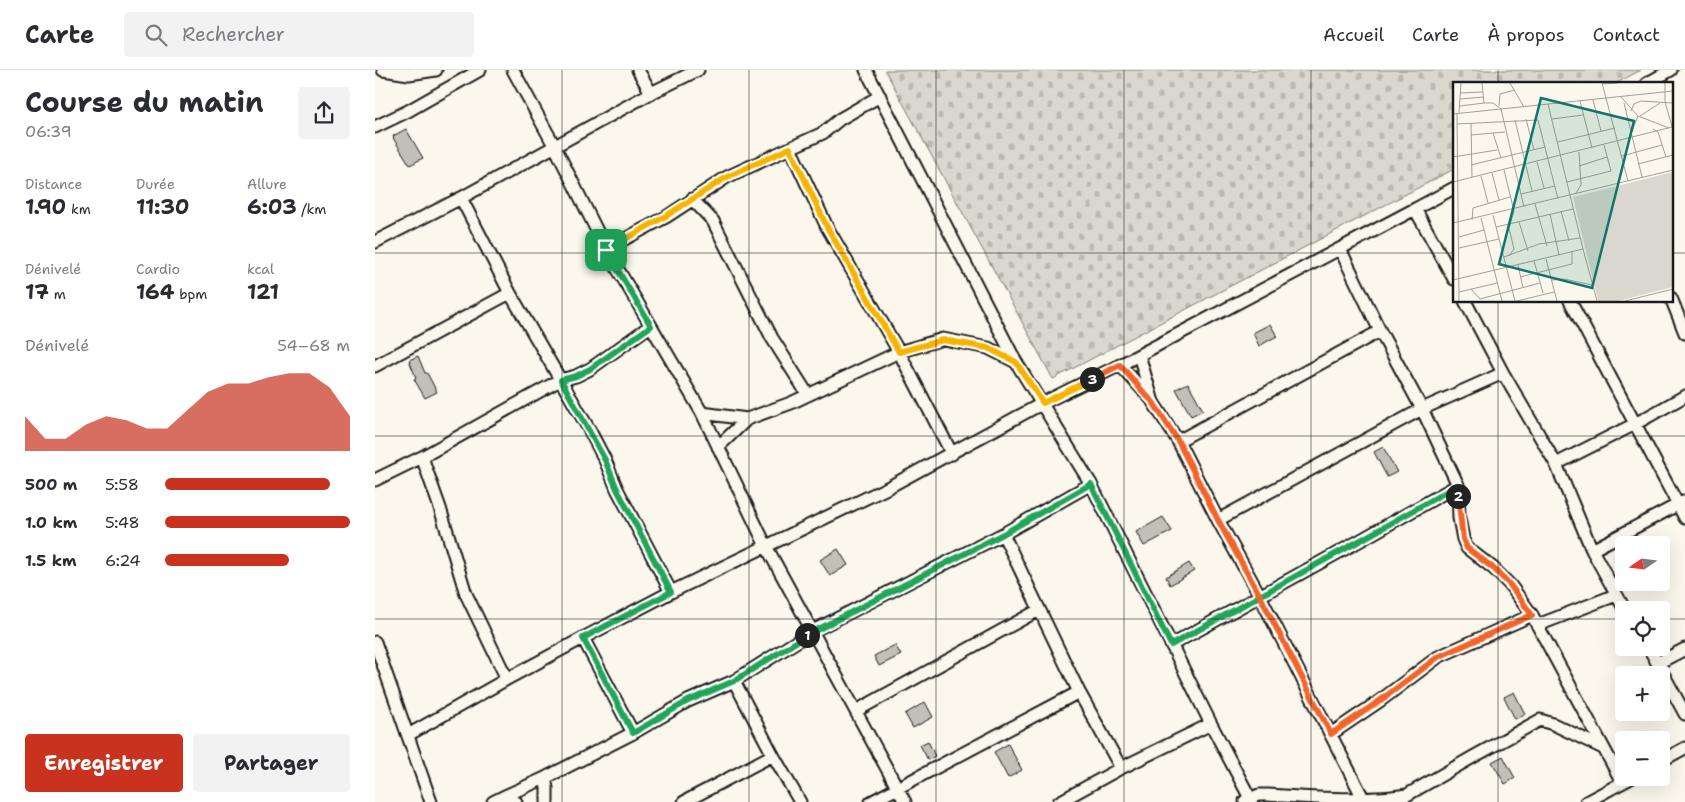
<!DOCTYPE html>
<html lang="fr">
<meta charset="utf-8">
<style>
body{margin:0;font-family:"Shantell Sans",sans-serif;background:#f2f2f3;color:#2b2b33;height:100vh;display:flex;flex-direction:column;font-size:19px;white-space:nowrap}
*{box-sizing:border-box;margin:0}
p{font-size:16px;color:#7c7c81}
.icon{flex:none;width:28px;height:28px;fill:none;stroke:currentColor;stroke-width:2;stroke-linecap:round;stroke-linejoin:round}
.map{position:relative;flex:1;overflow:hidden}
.sheet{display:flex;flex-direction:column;background:#fff;width:375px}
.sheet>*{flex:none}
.needle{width:32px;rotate:256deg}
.tools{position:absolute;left:1240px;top:466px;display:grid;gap:10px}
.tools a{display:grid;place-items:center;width:55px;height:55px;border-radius:5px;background:#fff;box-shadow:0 5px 20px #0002;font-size:25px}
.pin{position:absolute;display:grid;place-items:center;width:42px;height:42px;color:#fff;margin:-21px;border-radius:10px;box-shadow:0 2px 8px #0006}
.km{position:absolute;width:25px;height:25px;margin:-12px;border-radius:50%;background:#222;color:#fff;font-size:14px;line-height:25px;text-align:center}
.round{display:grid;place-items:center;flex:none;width:52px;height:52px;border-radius:5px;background:#f2f2f3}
.overview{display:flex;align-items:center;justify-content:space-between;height:85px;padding:0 25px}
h1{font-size:28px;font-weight:700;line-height:38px}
.stats{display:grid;grid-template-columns:repeat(3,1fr);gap:8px;height:85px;padding:5px 25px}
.stats div{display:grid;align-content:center}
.stats b{font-size:21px;font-weight:700}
.stats small{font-size:14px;font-weight:400}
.stats p{font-size:14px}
.chart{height:140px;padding:10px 25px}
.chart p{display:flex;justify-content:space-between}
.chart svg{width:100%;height:90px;margin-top:5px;fill:#c8321e;opacity:.7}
.action{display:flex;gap:10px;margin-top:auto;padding:10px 25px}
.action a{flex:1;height:58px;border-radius:5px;background:#c8321e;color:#fff;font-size:20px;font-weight:700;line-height:58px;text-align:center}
.action a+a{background:#f2f2f3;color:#2b2b33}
ul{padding:0 25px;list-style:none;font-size:16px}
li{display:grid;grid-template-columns:80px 60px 1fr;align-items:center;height:38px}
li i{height:12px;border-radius:6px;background:#c8321e}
header{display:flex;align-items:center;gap:30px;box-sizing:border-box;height:70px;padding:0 25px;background:#fff;border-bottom:1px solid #e1e1e2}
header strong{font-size:24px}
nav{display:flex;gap:28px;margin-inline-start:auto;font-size:18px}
.search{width:350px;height:45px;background:#f2f2f3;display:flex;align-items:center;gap:12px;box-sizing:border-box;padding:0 18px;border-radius:5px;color:#7c7c81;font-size:19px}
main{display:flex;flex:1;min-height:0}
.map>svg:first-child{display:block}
.cemetery{fill:url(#cemetery-stones);stroke:#7b7a75}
.building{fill:#c3c0b8;stroke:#1c1c1c}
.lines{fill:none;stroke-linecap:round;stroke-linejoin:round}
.minor-casing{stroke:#1c1c1c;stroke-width:15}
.minor{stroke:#fbf7ec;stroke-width:11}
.split-1-casing{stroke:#fff;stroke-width:10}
.split-2-casing{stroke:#fff;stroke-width:10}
.split-3-casing{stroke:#fff;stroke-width:10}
.split-4-casing{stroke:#fff;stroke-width:10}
.split-1{stroke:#22a559;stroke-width:6}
.split-2{stroke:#22a559;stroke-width:6}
.split-3{stroke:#f0652b;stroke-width:6}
.split-4{stroke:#f5b400;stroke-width:6}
.grid{fill:none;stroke:#1c1c1c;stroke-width:1;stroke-opacity:0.55}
.inset-road{fill:none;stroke:#a29f99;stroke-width:1}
.view{fill:#0f766e;fill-opacity:0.15;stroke:#0f766e;stroke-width:2.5}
.inset-edge{fill:none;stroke:#1c1c1c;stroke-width:2.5}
</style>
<header>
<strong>Carte</strong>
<div class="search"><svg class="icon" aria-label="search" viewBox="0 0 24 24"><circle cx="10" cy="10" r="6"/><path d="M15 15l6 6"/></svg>Rechercher</div>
<nav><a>Accueil</a><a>Carte</a><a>À propos</a><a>Contact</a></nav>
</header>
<main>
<section class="sheet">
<div class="overview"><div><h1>Course du matin</h1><p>06:39</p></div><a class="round"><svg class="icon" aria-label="share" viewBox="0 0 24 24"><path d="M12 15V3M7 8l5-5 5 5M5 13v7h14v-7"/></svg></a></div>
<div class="stats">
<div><p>Distance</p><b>1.90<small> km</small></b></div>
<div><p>Durée</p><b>11:30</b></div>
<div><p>Allure</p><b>6:03<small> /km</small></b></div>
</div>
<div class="stats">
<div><p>Dénivelé</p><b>17<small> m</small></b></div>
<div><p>Cardio</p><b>164<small> bpm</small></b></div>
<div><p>kcal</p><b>121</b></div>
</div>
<div class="chart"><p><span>Dénivelé</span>54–68 m</p>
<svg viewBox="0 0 160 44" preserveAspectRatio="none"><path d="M0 44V27L10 38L20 38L30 31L40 27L50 29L60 33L70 33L80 24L90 15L100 11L110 11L120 8L130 6L140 6L150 13L160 27V44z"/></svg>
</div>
<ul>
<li><b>500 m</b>5:58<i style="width:89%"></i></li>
<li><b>1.0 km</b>5:48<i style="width:100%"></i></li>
<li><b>1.5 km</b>6:24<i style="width:67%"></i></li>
</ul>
<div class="action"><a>Enregistrer</a><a>Partager</a></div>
</section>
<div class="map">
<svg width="1310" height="732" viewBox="0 0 1310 732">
<defs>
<pattern id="cemetery-stones" width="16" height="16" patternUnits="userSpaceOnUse" patternTransform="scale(1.25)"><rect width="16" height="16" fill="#dad7ce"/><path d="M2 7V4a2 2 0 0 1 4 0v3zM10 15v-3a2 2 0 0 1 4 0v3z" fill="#bab8b0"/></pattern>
</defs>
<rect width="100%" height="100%" fill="#fbf7ec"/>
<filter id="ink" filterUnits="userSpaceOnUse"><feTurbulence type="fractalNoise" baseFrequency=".02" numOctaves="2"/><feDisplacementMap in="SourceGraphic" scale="10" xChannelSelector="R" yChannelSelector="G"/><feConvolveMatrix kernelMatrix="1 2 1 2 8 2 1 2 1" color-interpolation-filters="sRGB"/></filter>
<g filter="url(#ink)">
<path class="cemetery" d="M510,0h756l-26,14h-161v85l-401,210z"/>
<path class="building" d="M31,59l17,29 -13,7 -17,-27h1l-1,-2z
M895,254l7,12 -18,10 -6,-13z
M43,286l7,17h2l10,19 -12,6 -11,-19 2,-1 -7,-18z
M813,313l15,27 -12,6 -15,-27z
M1008,377l14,25 -10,5 -13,-25z
M788,447l9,14 -28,15 -8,-14z
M463,479l10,16 -18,11 -10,-16z
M814,493l5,8 -24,14 -4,-8z
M520,575l6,10 -22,11 -5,-10z
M1139,622l11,22 -10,5 -11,-22z
M550,632l8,15 -20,11 -8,-14z
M553,671l7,15 -7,4 -8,-15z
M633,674l14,26 -14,8 -14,-26z
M1128,686l12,22 -10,6 -13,-22z"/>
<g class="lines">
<g class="minor-casing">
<path id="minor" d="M8,0l26,4 27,-4
M138,0l42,77 51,102 96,164 64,133 139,256
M263,0l13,23
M491,0l150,292 75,122 120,240 41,78
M1271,14l25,-14
M0,57l33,-16 72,-41
M415,78l33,-15 17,-14 40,-23
M1079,118l-39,21 39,70
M86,128l49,95 80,138 15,29 12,29 54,103
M317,129l21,22 59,117 36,57
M0,172l86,-44 190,-105 47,-23
M231,179l60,-32 61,-40 63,-29 37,79 72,125 53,102
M965,179l40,82 42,78 36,76 1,33 4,21 4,9 26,20 17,17 22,30 90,167
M1296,228l14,35
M1090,231l38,72 53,91 36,86 33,60
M1195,231l115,217
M764,285l14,47 25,39 40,79 42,76 105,206
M745,295l32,35
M0,296l135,-73
M327,343l45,6 44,-16 108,-51 44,-13 45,9 28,14
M803,371l202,-110
M343,377l29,-28
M47,387l18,51 26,86 41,85
M1181,394l79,-40 50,-28
M0,410l47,-23 138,-77 16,-4 14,-7 60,-43
M843,450l204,-111 81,-36
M628,464l76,158 42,76
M1217,480l91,-48
M1163,555l78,-30
M208,568l50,95
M0,572l56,160
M796,575l190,-105 97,-55
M1274,578l36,66
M1283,593l27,-14
M359,611l39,74 27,47
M481,641l183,-101
M956,664l50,-34 57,-43 94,-42
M33,665l99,-56 76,-41 88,-46 216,-104 156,-85 77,-38 295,-156
M1286,691l24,-13
M132,725l38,-17
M870,731l14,-6h9c40,3 101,7 139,0l66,-38 67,-37 13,4 50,24
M118,732l14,-7 9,7
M172,732v-14l-2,-10 88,-45 55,-32 46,-20 79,-50 190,-97 88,-50
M309,732l89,-47
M496,732l208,-110
M684,732l62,-34 90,-44
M1211,732l45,-24"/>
</g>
<use href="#minor" class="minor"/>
</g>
</g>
<g class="lines" filter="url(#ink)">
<g class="split-1-casing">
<path id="split-1" d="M231,180l45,76 -61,43 -14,7 -15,4 44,80 12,29 54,103 -88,46 50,95 55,-32 46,-20 73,-46"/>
</g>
<g class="split-2-casing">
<path id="split-2" d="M432,565l196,-101 88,-50 80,161 190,-105 97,-55v11"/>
</g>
<g class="split-3-casing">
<path id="split-3" d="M717,309l28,-14 26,30 7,7 25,39 40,79 42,76 71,138 50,-34 57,-43 94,-42 -22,-30 -17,-17 -26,-20 -4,-9 -5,-43"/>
</g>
<g class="split-4-casing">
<path id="split-4" d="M231,180l60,-34 61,-39 63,-29 37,79 72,125 44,-12 45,8 28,14 27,41 49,-24"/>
</g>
<use href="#split-1" class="split-1"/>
<use href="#split-2" class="split-2"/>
<use href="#split-3" class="split-3"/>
<use href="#split-4" class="split-4"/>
</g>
<path class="grid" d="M187,0v732M374,0v732M561,0v732M749,0v732M936,0v732M1123,0v14M0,183h1079M1296,183h14M1123,231v501M0,366h1310M0,549h1249M1286,549h24"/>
<g transform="translate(1078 12)">
<rect width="220" height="220" fill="#fbf7ec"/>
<path d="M220,90v115l-55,14h-20l-25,-104z" fill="#dad7ce"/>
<path class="inset-road" d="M29,1l2,20h9l8,6 23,98M57,1l14,24M149,1l26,98M212,1v19l8,28M149,2l16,-1M7,11l23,-1M168,15l17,19 31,12M7,17l24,-2M140,18l8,31M127,19l12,47M171,21l18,74M95,22l35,145M7,24l24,-3M46,24l1,-12 15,-4M178,29l3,-7 7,-3 32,2M4,31l2,188M6,31l2,-30M0,32l220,-23M187,34l20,-13M73,37l8,31M99,37l31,-4M62,38l17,71M18,41l1,55M4,42l81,-4 20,79M200,47l5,3 8,25M40,51l8,25M178,52l7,-18M18,53l34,-3M105,60l57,-14M169,74l40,-11M0,75l44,-7M84,80l7,26M185,82l35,-9M18,83l74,-18M126,84l28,-9M51,88l10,41 -5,17 5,21 -5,7M39,91l7,27M28,94l7,27M0,100l219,-55M114,100l44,-11 -7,-26M123,111l5,-8 -2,-33M68,112l34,-8M82,122l12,42M108,129l8,30M97,132l9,41M40,133l22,86M28,136l21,83M19,138l1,-12 37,-11M66,140l9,29M0,141l220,-53M43,145l77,-18M6,155l25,-7M6,166l40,-9M51,175l35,-13 41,-6M93,177l11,42M81,179l9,32M65,183l5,23M67,195l52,-13v-12M0,198l130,-31 14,52M99,198l12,-1 28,6M18,207l9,10 60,-16M6,210l38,-9M64,219l37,-9M172,219l48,-12"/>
<path class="view" d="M88,16l93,23 -42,167 -93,-24z"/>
<rect width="220" height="220" class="inset-edge"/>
</g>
</svg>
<div class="tools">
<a><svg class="needle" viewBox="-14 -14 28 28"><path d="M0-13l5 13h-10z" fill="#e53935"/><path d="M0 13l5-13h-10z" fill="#7c7c81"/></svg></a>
<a><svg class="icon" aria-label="locate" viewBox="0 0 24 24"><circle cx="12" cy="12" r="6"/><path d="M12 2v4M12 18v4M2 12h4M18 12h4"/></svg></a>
<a>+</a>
<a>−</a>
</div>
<div class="pin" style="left:231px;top:180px;background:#1e9e55"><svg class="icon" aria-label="arrive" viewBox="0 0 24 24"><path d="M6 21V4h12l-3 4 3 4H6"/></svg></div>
<b class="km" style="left:432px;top:565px">1</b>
<b class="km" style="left:1083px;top:426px">2</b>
<b class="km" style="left:717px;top:309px">3</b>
</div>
</main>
